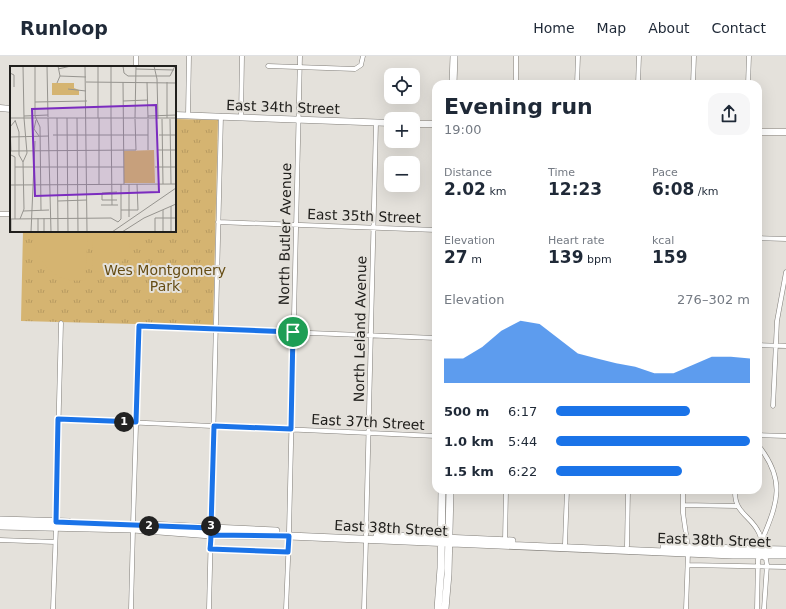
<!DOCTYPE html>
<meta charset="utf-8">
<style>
body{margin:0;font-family:"DejaVu Sans",sans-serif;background:#f6f6f7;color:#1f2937;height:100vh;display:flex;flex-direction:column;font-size:15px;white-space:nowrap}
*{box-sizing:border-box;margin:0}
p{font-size:13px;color:#747a83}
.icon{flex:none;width:22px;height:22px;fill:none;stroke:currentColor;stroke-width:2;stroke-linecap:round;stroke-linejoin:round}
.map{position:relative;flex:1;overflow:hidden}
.panel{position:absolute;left:432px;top:24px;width:330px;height:414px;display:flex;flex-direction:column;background:#fff;border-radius:12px;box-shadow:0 4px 16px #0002}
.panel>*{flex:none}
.fabs{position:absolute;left:384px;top:12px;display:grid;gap:8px}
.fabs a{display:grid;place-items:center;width:36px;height:36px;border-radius:8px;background:#fff;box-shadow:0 4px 16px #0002;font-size:20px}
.pin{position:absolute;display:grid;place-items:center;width:34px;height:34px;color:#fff;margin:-17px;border:2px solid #fff;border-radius:50%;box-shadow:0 1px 4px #0007}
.km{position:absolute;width:20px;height:20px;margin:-10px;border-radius:50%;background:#222;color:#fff;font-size:11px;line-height:20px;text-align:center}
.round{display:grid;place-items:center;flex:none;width:42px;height:42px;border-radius:12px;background:#f6f6f7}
.head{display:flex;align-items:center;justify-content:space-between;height:68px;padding:0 12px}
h1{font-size:22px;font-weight:600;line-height:30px}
.stats{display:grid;grid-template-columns:repeat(3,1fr);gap:6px;height:68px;padding:4px 12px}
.stats div{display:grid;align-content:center}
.stats b{font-size:17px;font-weight:600}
.stats small{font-size:11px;font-weight:400}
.stats p{font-size:11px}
.chart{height:112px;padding:8px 12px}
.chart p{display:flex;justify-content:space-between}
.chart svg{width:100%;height:72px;margin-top:4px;fill:#1a73e8;opacity:.7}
ul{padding:0 12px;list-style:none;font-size:13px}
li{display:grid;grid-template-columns:64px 48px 1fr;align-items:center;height:30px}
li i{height:10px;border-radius:5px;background:#1a73e8}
header{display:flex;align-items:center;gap:24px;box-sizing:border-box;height:56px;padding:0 20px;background:#fff;border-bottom:1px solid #e0e1e3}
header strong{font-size:19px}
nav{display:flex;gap:22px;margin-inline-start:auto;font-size:14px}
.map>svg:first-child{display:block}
.grass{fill:url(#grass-tufts)}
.pitch{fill:#d5b471}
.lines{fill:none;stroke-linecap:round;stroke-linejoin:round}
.minor-casing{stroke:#817e79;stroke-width:5}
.secondary-casing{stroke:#817e79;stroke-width:7}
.primary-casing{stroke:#817e79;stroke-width:8}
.minor{stroke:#fff;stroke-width:4}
.secondary{stroke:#fff;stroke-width:6}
.primary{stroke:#fff;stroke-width:7}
.route-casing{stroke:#fff;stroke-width:8}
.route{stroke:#1a73e8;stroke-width:5}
.labels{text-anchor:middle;stroke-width:4;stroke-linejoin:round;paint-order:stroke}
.street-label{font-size:14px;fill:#21201d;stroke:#e4e1db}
.park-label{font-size:14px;fill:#654c13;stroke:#e4e1db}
.inset-road{fill:none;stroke:#96948f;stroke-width:1}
.view{fill:#7b2cbf;fill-opacity:0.15;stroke:#7b2cbf;stroke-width:2}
.inset-edge{fill:none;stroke:#21201d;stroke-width:2}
</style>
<header>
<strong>Runloop</strong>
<nav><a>Home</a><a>Map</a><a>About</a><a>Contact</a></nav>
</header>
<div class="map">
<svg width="786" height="553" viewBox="0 0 786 553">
<defs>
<pattern id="grass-tufts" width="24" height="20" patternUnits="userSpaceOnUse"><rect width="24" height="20" fill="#d5b471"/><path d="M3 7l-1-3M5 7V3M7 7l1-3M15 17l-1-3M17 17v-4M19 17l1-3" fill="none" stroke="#b79a61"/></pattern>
</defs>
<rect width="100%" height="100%" fill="#e4e1db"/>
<path class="grass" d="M175,63l43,1 -5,206 -192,-5 2,-90h152z"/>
<path class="pitch" d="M32,175h56l-3,50c-5,-1 -11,0 -16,-1 -22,-4 -36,-28 -37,-49z
M98,181l32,1c0,25 -15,34 -38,34l1,-31z"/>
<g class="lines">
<g class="minor-casing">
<path id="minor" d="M268,10l87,3 6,-4 2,-9
M136,11v-11
M516,28v-28
M577,28l1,-28
M638,28l1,-28
M693,28l1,-28
M748,28l1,-28
M188,59l1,-59
M241,61l1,-61
M0,158h11
M218,166l218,8
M758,182l28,1
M758,289l28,1
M773,350l4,-85 9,-49
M58,363l378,17
M758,379l28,1
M758,389c28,35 20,57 4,95
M683,434v23l5,35
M735,434c-1,24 16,25 24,43 4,8 3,15 3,23l4,3 1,6 -3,44
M683,449l54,1
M56,466l5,-199
M133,469l6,-199 297,12
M289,476l11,-476
M366,479l10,-412
M0,484l55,2
M505,485l1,-51
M565,488l2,-54
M627,490l1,-56
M210,493l78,3
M688,509l98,2
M53,553l3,-82
M131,553l2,-80
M209,553l12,-493
M286,553l3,-73
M364,553l2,-69
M686,553l2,-56
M757,553l1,-50 4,-3"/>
</g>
<g class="secondary-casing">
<path id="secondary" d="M0,52l11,1
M175,59l216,8
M413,68h23
M758,76h28"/>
</g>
<g class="primary-casing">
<path id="primary" d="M453,28l1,-28
M0,464l68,2
M147,469l129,6
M0,470l133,3 78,6 78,1 444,19h53
M377,479l135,6
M664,491l122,3
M438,553l3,-41 1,-78
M445,553l3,-35 2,-84"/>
</g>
<use href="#minor" class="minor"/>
<use href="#secondary" class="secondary"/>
<use href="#primary" class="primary"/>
</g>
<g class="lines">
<g class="route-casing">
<path id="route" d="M293,276l-154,-6 -3,96 -78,-3 -2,103 155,6v7l78,1 -1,16 -78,-3c1,-7 1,-14 1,-21l3,-102 77,3 2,-97"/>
</g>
<use href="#route" class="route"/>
</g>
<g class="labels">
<g class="street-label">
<text transform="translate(283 51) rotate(2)" y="5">East 34th Street</text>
<text transform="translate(364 160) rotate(2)" y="5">East 35th Street</text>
<text transform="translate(285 178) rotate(-89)" y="5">North Butler Avenue</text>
<text transform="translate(360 273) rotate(-89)" y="5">North Leland Avenue</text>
<text transform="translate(368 366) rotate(3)" y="5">East 37th Street</text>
<text transform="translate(391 472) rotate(3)" y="5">East 38th Street</text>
<text transform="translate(714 484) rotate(2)" y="5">East 38th Street</text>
</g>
<g class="park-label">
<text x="165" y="219">Wes Montgomery<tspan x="165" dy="16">Park</tspan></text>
</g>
</g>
<g transform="translate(10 10)">
<rect width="166" height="166" fill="#e4e1db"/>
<path d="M42,17h22v5l5,2v5h-27zM144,84l1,33h-31v-32z" fill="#d5b471"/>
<path class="inset-road" d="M13,0l1,52M25,0v50l5,11 1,83M37,0l1,51M75,0l2,166M88,0v52M101,0v52M113,0l1,7 4,3h42l5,-10M144,0l3,13 1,40M48,3l13,-3M126,3l38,1M0,7l4,2v12M50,10l26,1M76,16l90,1M113,16l1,102M137,16l1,36M47,17l3,-7 -2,-10M58,23l18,2M113,35l25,-1M25,36l52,-1M14,50l24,-1M138,50l28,-1M0,52h166M38,52l3,114M47,52l1,114M57,52l1,114M67,52l1,114M89,52v66M101,52l1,87M125,52l1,-52M157,52v-36M138,53v31M152,53l1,65M160,53l1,65M5,54l4,12v23l4,7M26,54l-2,9 5,7M43,69h95M149,69h17M0,71l39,-1M148,84h18M0,85l126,-1 -1,-31M1,85l-1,-24 5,-6M1,89l4,2v62M5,101h109M145,101h21M119,118v33M0,119l166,-1M107,126l-15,1v7h15M48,135l29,-1M91,139h17M161,140v26M111,144h17l-1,-26M153,144v22M13,145l26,-1M28,152v14M34,152v14M145,152h21M145,152v14M0,153l101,-1 7,4 3,-3v-35M1,153v13M10,153l4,-10 -1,-47 4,-9 -3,-35M21,166l4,-91M102,166l64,-44M112,166l22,-14 32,-14"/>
<path class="view" d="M146,39l3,87 -124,4 -3,-87z"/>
<rect width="166" height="166" class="inset-edge"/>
</g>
</svg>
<div class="fabs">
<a><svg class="icon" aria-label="locate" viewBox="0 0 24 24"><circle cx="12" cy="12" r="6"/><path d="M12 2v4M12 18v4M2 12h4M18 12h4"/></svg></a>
<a>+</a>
<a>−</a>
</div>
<div class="pin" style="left:293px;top:276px;background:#1e9e55"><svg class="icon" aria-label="arrive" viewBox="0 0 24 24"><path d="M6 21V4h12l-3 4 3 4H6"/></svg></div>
<b class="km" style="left:124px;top:366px">1</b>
<b class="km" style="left:149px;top:470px">2</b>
<b class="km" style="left:211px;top:470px">3</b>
<section class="panel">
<div class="head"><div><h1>Evening run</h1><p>19:00</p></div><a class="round"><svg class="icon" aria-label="share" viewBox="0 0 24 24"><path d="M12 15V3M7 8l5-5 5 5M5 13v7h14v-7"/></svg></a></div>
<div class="stats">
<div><p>Distance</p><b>2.02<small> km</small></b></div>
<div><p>Time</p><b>12:23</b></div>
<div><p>Pace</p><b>6:08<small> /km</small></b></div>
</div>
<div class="stats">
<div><p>Elevation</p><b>27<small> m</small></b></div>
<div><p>Heart rate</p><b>139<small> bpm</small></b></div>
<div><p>kcal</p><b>159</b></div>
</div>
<div class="chart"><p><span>Elevation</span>276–302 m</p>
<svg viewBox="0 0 160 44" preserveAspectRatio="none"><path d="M0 44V29L10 29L20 22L30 12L40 6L50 8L60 17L70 26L80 29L90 32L100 34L110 38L120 38L130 33L140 28L150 28L160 29V44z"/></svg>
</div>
<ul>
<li><b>500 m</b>6:17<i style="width:69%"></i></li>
<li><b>1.0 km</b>5:44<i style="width:100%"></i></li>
<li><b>1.5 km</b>6:22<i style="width:65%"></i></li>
</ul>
</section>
</div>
